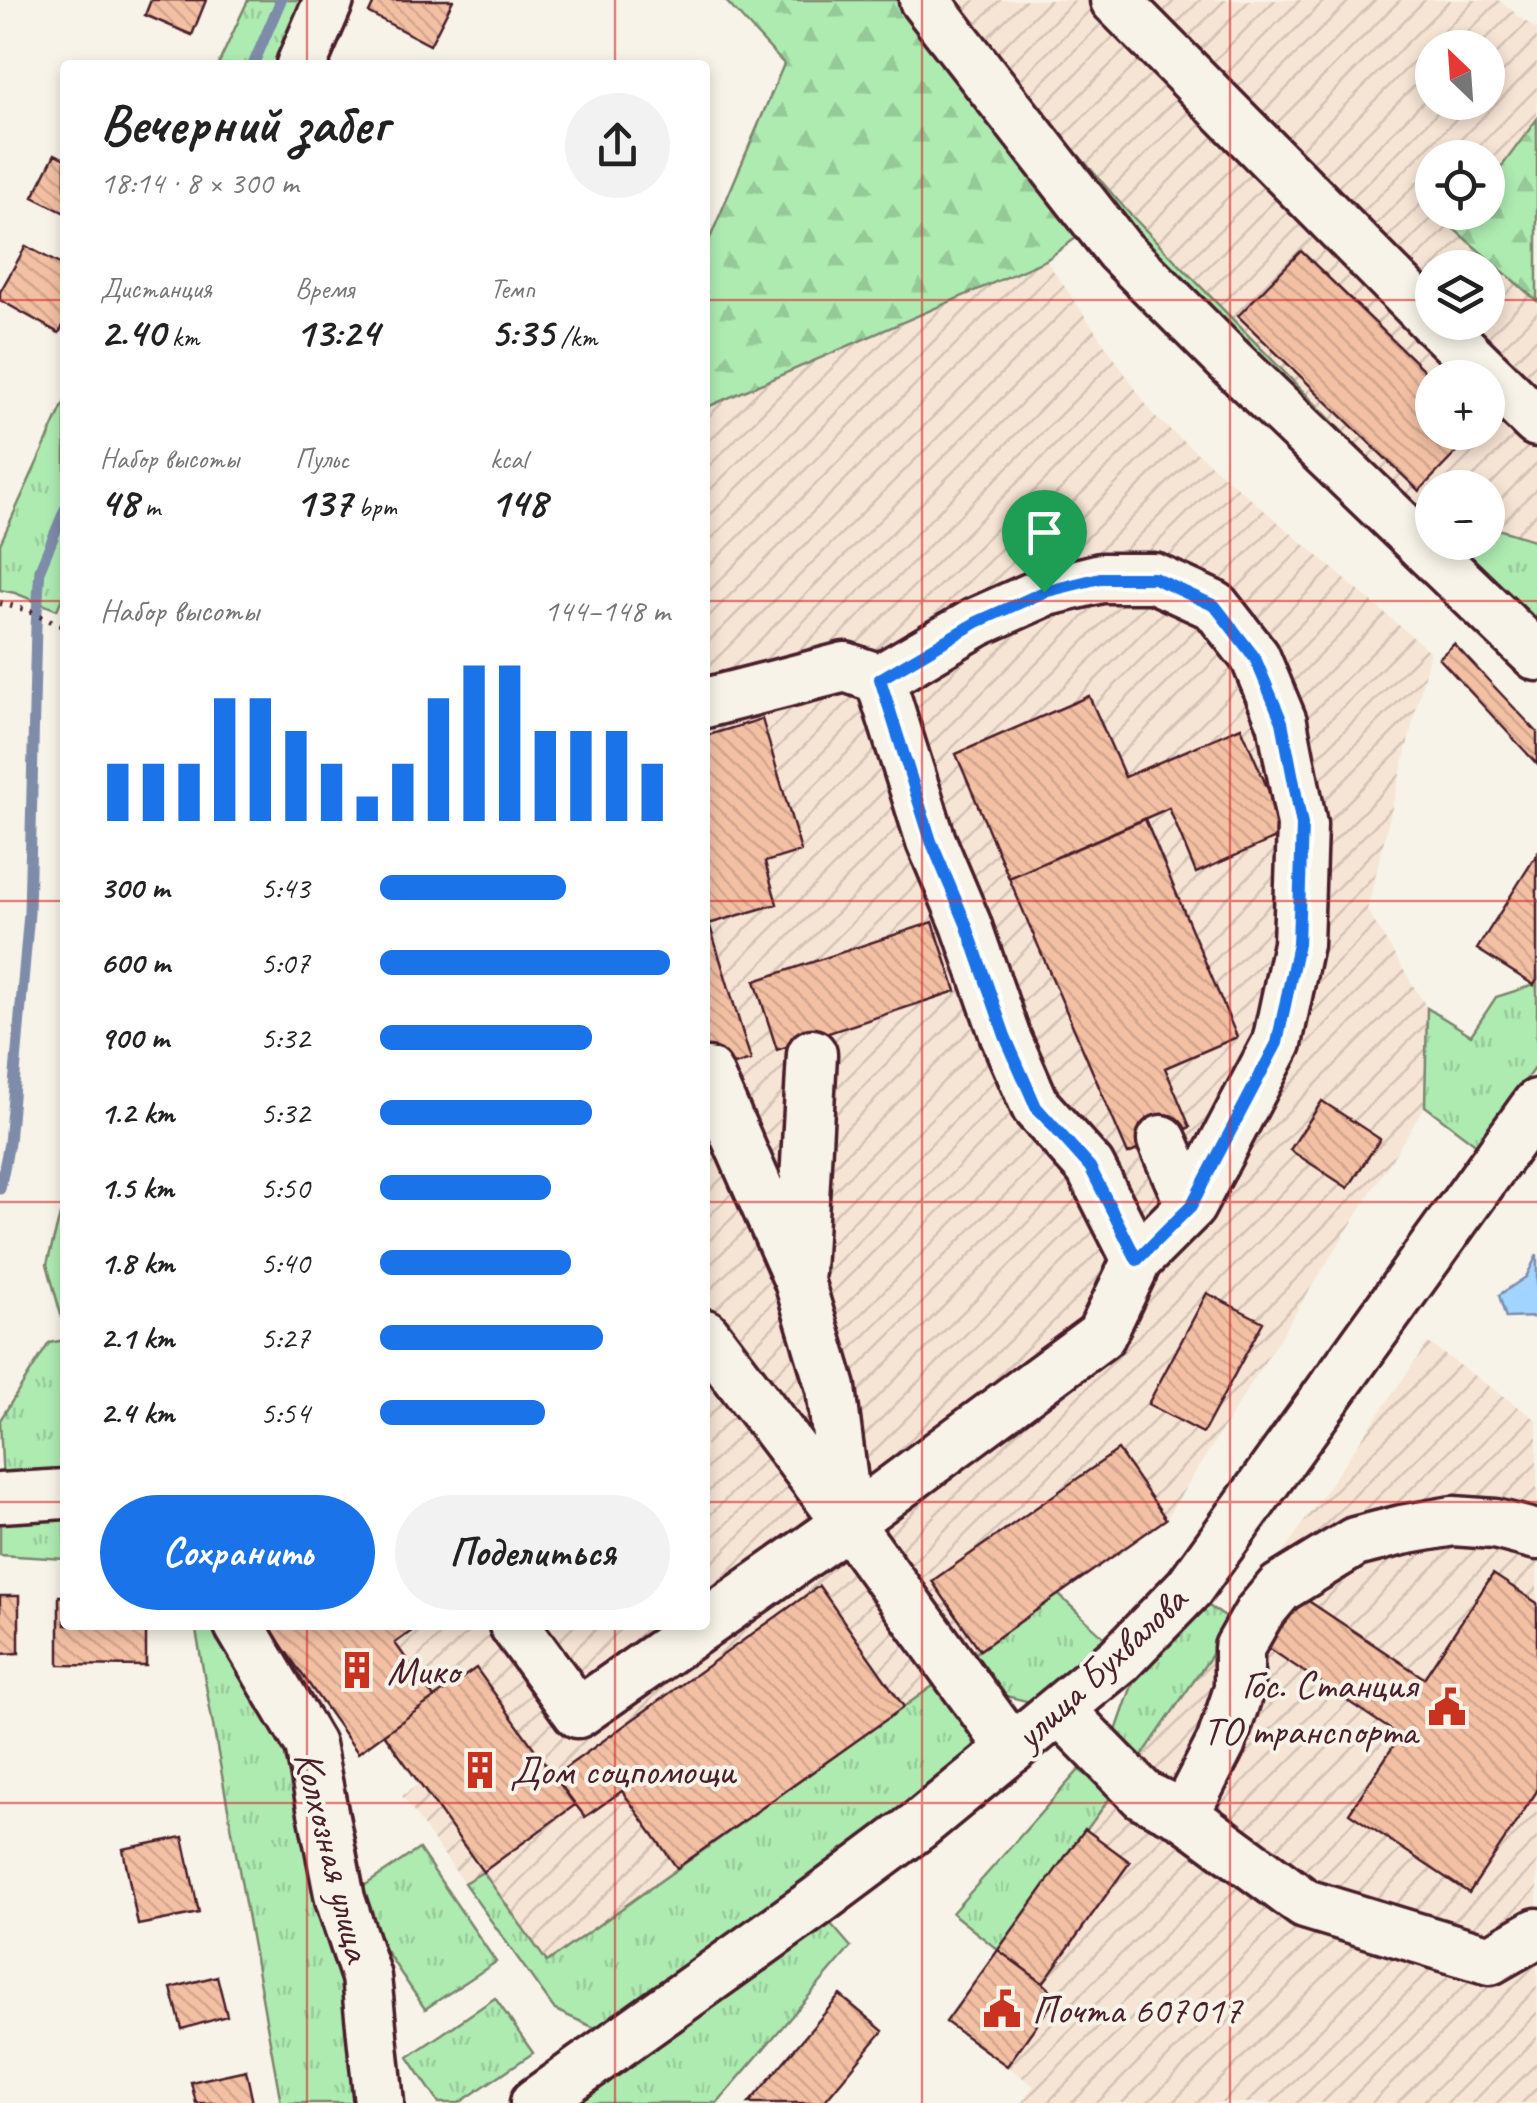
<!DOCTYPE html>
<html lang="ru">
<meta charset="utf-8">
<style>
body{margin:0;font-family:Caveat,sans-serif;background:#f2f2f2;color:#222;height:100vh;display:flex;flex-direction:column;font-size:38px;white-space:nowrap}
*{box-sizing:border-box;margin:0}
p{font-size:32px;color:#767676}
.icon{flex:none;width:55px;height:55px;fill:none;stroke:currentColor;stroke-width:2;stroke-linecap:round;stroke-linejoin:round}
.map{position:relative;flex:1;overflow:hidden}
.drawer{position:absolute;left:60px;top:60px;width:650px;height:1570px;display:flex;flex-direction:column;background:#fff;border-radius:10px;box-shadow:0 5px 15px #0003}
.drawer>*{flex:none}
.needle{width:65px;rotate:335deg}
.fabs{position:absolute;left:1415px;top:30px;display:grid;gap:20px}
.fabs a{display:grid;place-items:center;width:90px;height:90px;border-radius:50%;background:#fff;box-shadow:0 5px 15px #0003;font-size:50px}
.pin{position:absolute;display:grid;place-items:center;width:85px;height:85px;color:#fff;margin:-102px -42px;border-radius:50% 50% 50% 0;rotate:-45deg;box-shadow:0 0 10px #0007}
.pin .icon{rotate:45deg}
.round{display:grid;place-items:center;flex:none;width:105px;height:105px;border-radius:52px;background:#f2f2f2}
.summary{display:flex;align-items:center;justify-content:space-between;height:170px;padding:0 40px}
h1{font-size:55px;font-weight:600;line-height:75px}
.metrics{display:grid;grid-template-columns:repeat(3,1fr);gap:15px;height:170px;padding:10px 40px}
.metrics div{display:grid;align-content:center}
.metrics b{font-size:42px;font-weight:600}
.metrics small{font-size:28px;font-weight:400}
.metrics p{font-size:28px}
.chart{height:280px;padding:20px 40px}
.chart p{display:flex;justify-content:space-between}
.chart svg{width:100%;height:180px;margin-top:10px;stroke:#1a73e8;stroke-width:6}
.primary-button{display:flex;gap:20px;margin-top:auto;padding:20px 40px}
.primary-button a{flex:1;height:115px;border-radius:60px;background:#1a73e8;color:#fff;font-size:40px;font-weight:600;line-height:115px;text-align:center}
.primary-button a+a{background:#f2f2f2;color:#222}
ul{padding:0 40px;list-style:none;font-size:32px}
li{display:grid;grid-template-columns:160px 120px 1fr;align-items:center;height:75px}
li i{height:25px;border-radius:12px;background:#1a73e8}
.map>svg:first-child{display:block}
.industrial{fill:url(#industrial-furrows);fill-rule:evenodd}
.grass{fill:url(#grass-tufts);stroke:#7c856e;stroke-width:2.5}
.forest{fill:url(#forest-firs);stroke:#7c856e;stroke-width:2.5}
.water{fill:#a1d4fe;stroke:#7e8caa;stroke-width:2.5}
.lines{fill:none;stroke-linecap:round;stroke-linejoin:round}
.stream{stroke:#7e8caa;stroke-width:11}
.building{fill:url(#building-back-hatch);stroke:#4a1f2b;stroke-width:2.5}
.minor-casing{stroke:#4a1f2b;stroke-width:55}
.path{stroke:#4a1f2b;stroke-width:6;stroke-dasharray:2.5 8;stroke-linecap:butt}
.minor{stroke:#f7f3e8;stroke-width:48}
.route-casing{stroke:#fff;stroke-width:20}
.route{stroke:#1a73e8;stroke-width:12}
.grid{fill:none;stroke:#d62828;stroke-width:2.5;stroke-opacity:0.55}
.labels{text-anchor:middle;stroke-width:8;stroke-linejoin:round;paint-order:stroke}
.street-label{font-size:40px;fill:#4a1f2b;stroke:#f7f3e8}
.poi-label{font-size:40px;fill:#4a1f2b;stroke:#f7f3e8;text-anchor:start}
</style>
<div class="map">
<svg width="1537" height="2103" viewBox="0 0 1537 2103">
<defs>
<pattern id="industrial-furrows" width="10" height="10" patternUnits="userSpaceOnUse" patternTransform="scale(2.5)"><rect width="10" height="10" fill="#f6e4d4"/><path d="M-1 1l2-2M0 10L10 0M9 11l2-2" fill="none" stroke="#d4c3b6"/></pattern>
<pattern id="grass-tufts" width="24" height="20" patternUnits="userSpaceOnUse" patternTransform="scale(2.5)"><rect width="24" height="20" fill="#adebb1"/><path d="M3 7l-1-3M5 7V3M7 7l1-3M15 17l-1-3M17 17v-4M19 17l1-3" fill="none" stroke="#96c998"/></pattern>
<pattern id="forest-firs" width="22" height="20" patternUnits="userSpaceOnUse" patternTransform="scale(2.5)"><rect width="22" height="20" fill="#adebb1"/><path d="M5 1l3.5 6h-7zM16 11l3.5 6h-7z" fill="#96c998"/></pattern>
<pattern id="building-back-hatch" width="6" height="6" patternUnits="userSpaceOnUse" patternTransform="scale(2.5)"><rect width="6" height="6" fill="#f3c0a4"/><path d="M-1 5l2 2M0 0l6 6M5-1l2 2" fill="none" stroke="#d2a58d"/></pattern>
</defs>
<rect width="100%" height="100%" fill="#f7f3e8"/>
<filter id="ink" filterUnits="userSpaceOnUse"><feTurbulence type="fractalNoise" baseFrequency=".01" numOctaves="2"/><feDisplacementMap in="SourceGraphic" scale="20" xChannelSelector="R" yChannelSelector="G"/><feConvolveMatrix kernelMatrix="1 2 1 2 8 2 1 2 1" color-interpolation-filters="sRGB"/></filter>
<g filter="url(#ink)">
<path class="industrial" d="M945,0h553l39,30v89l-49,66v-27h-56v54l34,1 -11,16 82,72v240l-49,-15v-38h-56v21l-21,-6 -284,-292zM1432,48h56v54h-56zM1432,268h56v54h-56zM1432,378h56v54h-56z
M1046,260l109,157 275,235 -63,258 60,98 -2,98 -259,413 -108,75 -511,369 -64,-91 -19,11 -62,-87 17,-12 -35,-49 -26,18 -36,-50 -7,5 -59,-83h449v-1217z
M1428,1343l109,77v683h-516l13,-17 -27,-20 50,-70 -14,-13 -45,-33 87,-120 54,-70z"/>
<path class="grass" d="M248,0h60l-27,65h-63z
M945,0l182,211 284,291 21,7v32l-304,-296z
M65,401v190l-8,19 -42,-17 -15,-3v-46z
M1488,526l49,15v101l-103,-99 54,-1z
M1537,980v84l-59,82 -53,-40 2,-98 44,27 25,-38 38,-12z
M65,1197v125h-2l-16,-58z
M65,1340v144h-62l-3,-64 49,-77z
M65,1503v56l-65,-4v-47z
M1058,1594l51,48 -75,61 -40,-10 -28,-33z
M1203,1602l31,21 -95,137 -23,-29 21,-60z
M195,1625h31l73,138 50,233 16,107h-84z
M944,1678l29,35 1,39 -168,130 -211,146 -40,-18 -91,-127 19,-11 64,90z
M1079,1770l34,24 -115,156 -46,-37z
M419,1849l77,113 -71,47 -76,-113z
M825,1917l26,30 -134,156h-151z
M495,1998l38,55 -74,50h-20l-31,-46z"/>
<path class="forest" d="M725,0h176l183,232 -38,28 -341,148v-158l79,-186z
M1537,119v182l-83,-72 12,-16 22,-1v-27z"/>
<path class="water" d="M1537,1255v62l-31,1 -7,-23 27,-18z"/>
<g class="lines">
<path class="stream" d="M253,65l28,-65
M0,1189l9,-46 20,-230 7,-287 4,-57 25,-60"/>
</g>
<path class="building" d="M151,0h55l-14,35 -47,-20z
M375,0h78l-23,45 -61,-32z
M55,154l10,5v54l-32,-16z
M26,246l39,21v55l-6,11 -59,-33v-8z
M1301,251l131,127v54h44l-57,59 -181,-175z
M1454,644l83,88v32l-98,-106z
M1089,696l36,81 116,-50 46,106 -91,40 -27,-65 -160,70 -53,-124z
M762,719l39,132 -36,11 12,42 -72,21v-189z
M1145,819l92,218 -72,31 25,59 -62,27 -119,-276z
M1537,854v126l-3,5 -57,-36z
M933,922l23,69 -179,59 -22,-69z
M709,923l42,137 -46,14v-149z
M1322,1101l58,38 -32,49 -58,-38z
M1207,1293l56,29 -60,111 -55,-29z
M1118,1450l48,69 -186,131 -48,-69z
M1493,1574l44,29v188l-68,102 -120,-80 51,-77 -139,-93 34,-51 129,86z
M819,1586l85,121 -227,161 -55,-77 -37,26 -31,-41z
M0,1596h19v57l-19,1z
M59,1596h6v29h81v41l-87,-1z
M267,1625h153l-25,18 39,55 -76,55z
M476,1668l99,137 -92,67 -99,-138z
M1085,1829l45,33 -87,121 -45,-33z
M183,1837l16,76 -61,12 -15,-76z
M998,1950l45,33 14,13 -50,70 -61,-44z
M217,1976l10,40 -45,13 -11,-41z
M840,1995l43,36 -60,72h-74z
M246,2070l7,33h-57l-5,-21z"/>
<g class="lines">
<g class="minor-casing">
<path id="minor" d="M924,0l195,250 111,111 307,295
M1115,0l317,320
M301,65l28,-65
M1435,322l102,100
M880,679l97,-57 67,-30 57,-14h53l61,28 40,51 27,65 20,103 -4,119 -21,99 -86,163
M705,703l140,-36 35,12 51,162 35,83 39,112 31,71 54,60 47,93
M708,1073l91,208 32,107 17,132
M800,1272l12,-218
M705,1334l143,189 164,226
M0,1498l65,-4
M705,1624l143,-101 253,-188 36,-75 54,-54 -29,-66
M239,1625l71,120 30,154 26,78 13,126
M514,1625l64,88 125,-88
M1060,1710l83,85 41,20 121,89 185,56 47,-27
M1184,1815l37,-72 18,-54v-41l20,-35 21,-25 75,-46 47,-12 51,-9 42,3 42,11
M535,2103l280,-200 103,-77 201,-166 70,-72 348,-484"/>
</g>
<path class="path" d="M0,603l24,6 41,18"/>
<use href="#minor" class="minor"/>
</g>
</g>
<g class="lines" filter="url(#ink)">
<g class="route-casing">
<path id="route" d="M1100,578h54l61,28 40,52 27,64 20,103 -4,119 -21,99 -86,163 -54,54 -47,-93 -54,-60 -31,-71 -39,-112 -35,-83 -51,-162 97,-57 67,-30z"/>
</g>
<use href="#route" class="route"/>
</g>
<path class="grid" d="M307,0v65M615,0v65M922,0v2103M1230,0v2103M0,300h65M705,300h727M1488,300h49M0,601h65M705,601h832M0,901h65M705,901h832M0,1202h65M705,1202h832M0,1502h65M705,1502h832M307,1625v478M615,1625v478M0,1803h1537"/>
<defs>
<g id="building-bare" transform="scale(3)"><path d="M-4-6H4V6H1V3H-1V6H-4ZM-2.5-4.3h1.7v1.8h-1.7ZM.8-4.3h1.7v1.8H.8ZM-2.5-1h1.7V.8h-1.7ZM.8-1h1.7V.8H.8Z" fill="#c8321e" stroke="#f7f3e8" stroke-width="2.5" paint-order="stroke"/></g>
<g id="civic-bare" transform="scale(3)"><path d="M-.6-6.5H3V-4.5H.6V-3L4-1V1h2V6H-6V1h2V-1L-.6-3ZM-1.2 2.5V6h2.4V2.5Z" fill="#c8321e" stroke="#f7f3e8" stroke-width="2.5" paint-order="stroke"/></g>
</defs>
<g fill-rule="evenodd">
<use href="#building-bare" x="357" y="1670"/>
<use href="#civic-bare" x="1447" y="1707"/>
<use href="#building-bare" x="480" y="1770"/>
<use href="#civic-bare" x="1002" y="2009"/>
</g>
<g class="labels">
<g class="street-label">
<text transform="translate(1100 1667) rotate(-43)" y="14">улица Бухвалова</text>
<text transform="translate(334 1856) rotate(76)" y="14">Колхозная улица</text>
</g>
<g class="poi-label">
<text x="387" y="1684">Мико</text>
<text x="1417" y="1698" text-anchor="end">Гос. Станция<tspan x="1417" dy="46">ТО транспорта</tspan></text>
<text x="510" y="1784">Дом соцпомощи</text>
<text x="1032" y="2023">Почта 607017</text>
</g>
</g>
</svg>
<div class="fabs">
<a><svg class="needle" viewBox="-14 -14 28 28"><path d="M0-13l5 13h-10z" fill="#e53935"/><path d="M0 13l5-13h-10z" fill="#767676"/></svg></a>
<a><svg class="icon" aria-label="locate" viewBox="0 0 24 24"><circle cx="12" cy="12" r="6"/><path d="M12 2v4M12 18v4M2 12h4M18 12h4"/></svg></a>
<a><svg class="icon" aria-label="layers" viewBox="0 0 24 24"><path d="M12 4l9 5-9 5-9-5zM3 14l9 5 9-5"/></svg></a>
<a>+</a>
<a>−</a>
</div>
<div class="pin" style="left:1044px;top:592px;background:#1e9e55"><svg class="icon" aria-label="arrive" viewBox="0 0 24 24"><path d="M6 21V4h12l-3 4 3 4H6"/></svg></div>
<section class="drawer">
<div class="summary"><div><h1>Вечерний забег</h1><p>18:14 · 8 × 300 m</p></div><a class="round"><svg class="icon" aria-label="share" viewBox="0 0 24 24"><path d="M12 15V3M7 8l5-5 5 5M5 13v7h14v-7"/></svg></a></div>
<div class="metrics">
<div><p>Дистанция</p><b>2.40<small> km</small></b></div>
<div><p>Время</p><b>13:24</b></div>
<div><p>Темп</p><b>5:35<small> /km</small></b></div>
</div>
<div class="metrics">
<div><p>Набор высоты</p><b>48<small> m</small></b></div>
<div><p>Пульс</p><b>137<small> bpm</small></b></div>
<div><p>kcal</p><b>148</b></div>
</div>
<div class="chart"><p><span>Набор высоты</span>144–148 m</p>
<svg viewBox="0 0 160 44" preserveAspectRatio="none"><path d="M5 44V30M15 44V30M25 44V30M35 44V14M45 44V14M55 44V22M65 44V30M75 44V38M85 44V30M95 44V14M105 44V6M115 44V6M125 44V22M135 44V22M145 44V22M155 44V30"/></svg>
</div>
<ul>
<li><b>300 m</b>5:43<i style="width:64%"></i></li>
<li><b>600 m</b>5:07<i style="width:100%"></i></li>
<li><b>900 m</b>5:32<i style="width:73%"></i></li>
<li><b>1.2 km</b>5:32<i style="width:73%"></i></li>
<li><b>1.5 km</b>5:50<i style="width:59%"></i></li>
<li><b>1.8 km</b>5:40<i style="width:66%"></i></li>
<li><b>2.1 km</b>5:27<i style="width:77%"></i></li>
<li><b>2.4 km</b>5:54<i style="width:57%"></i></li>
</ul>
<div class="primary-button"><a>Сохранить</a><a>Поделиться</a></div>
</section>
</div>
